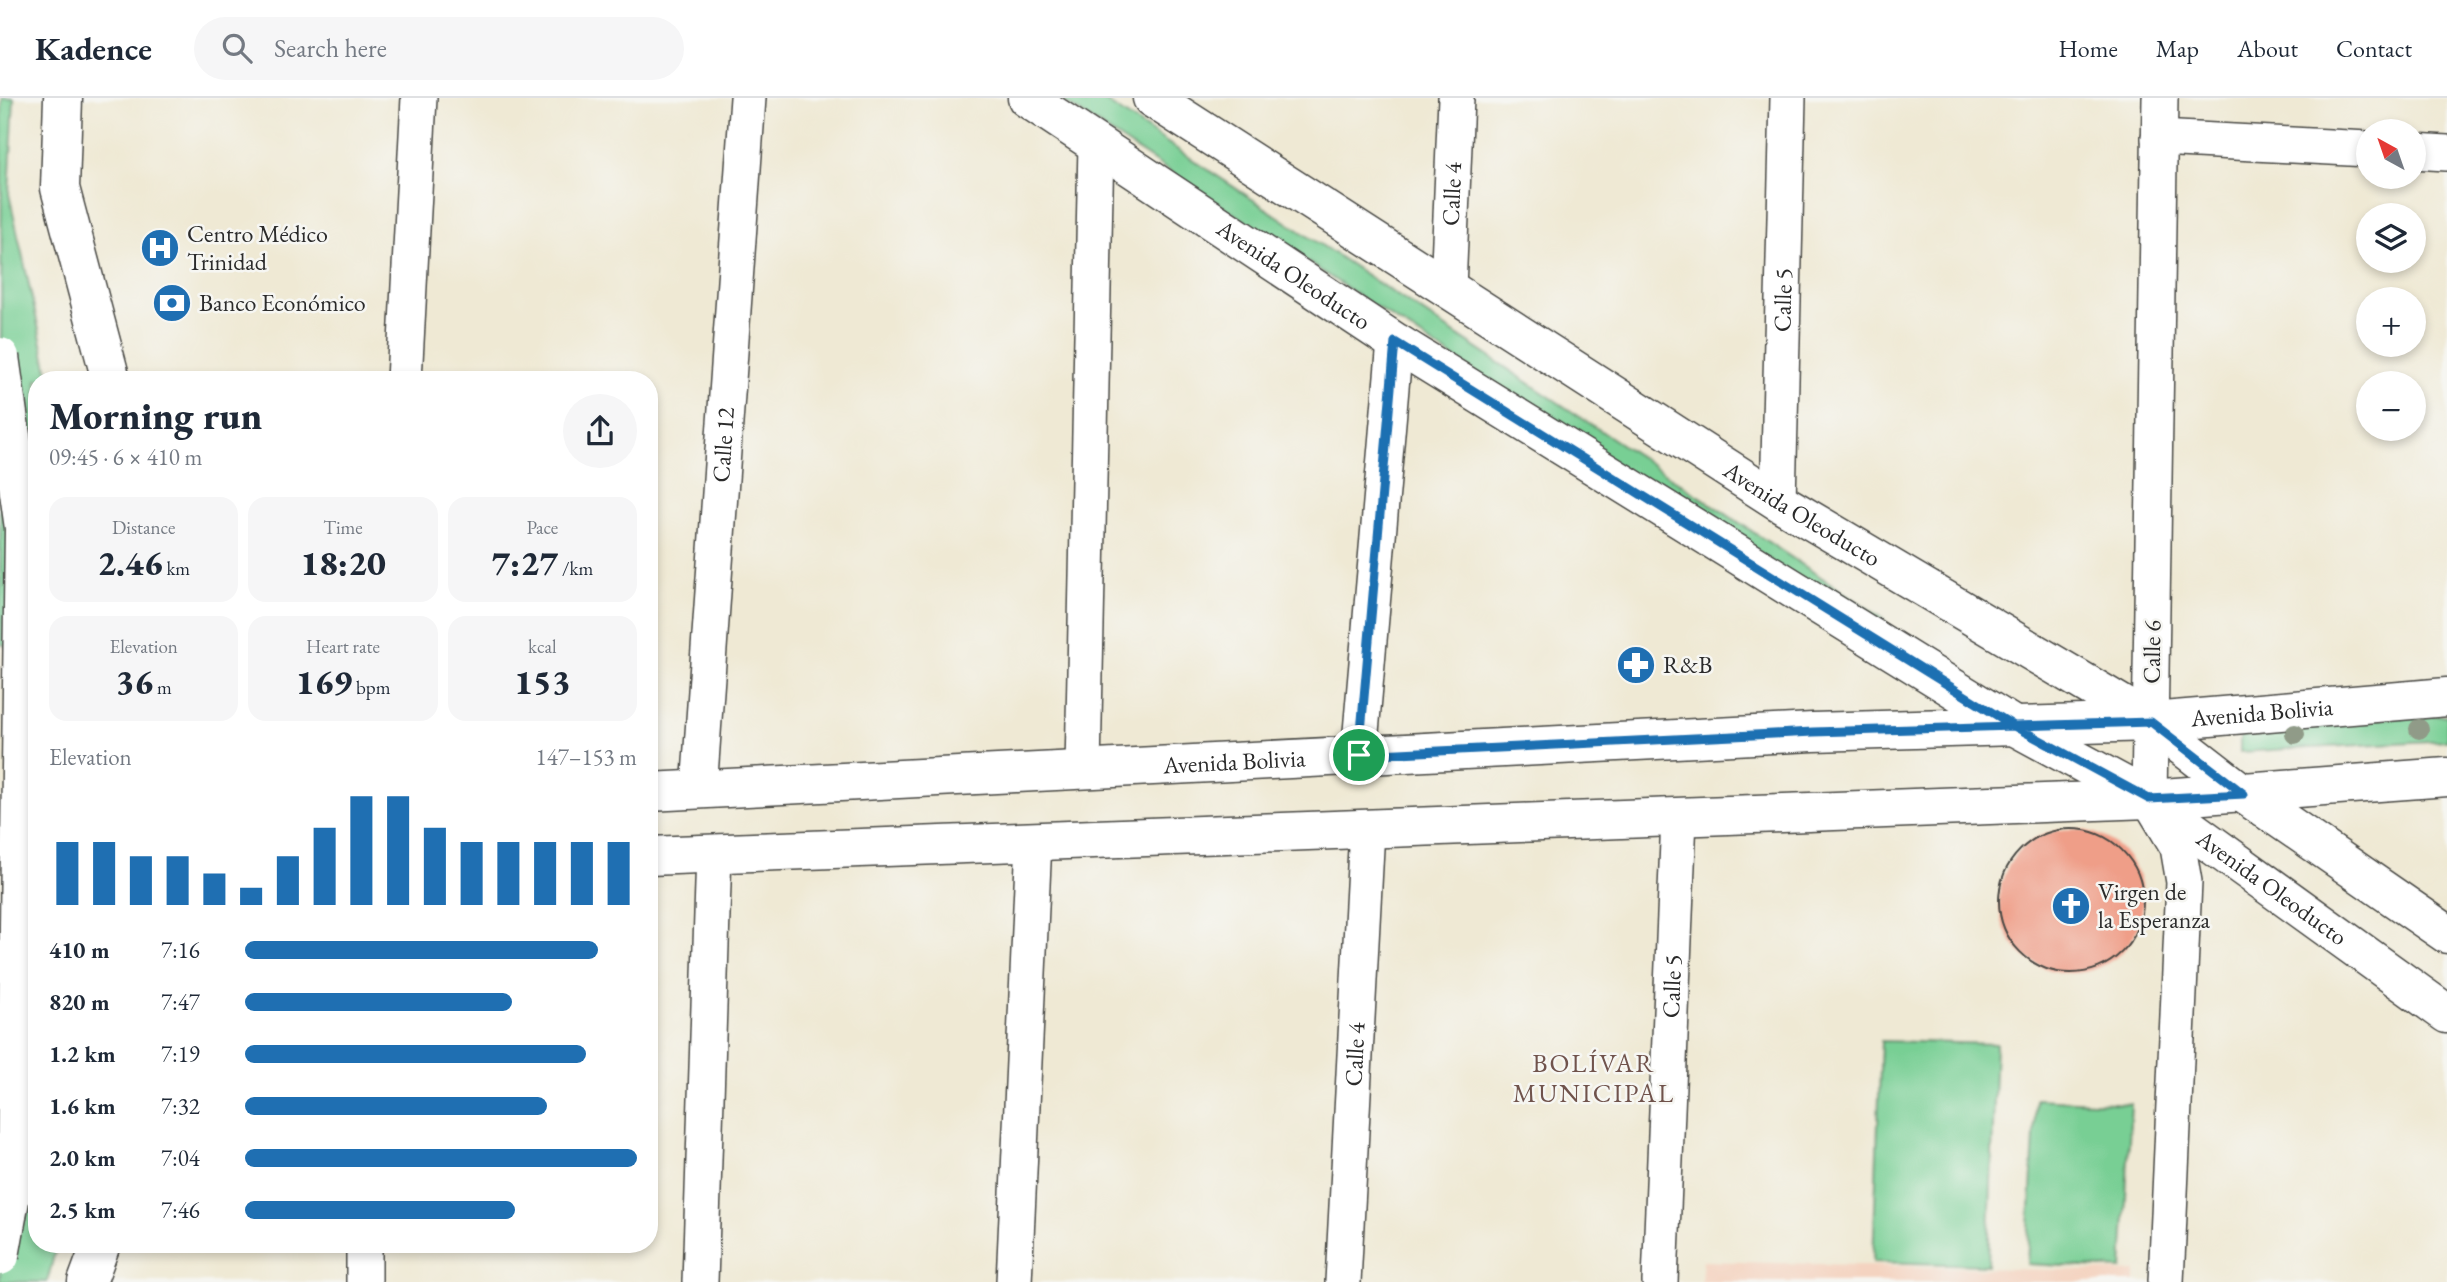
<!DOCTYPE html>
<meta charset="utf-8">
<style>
body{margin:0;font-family:"EB Garamond",serif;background:#f6f6f7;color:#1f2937;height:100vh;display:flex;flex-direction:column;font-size:26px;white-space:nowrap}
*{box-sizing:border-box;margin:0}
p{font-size:23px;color:#747a83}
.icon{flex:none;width:38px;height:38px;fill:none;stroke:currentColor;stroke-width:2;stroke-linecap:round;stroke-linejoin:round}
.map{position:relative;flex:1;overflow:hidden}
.sheet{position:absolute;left:28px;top:273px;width:630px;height:882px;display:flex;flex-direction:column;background:#fff;border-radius:28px;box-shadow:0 4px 10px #0003}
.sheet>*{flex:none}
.needle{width:46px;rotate:320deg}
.tools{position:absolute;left:2356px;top:21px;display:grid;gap:14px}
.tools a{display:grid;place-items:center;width:70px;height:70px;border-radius:50%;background:#fff;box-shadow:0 4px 10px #0003;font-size:35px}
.pin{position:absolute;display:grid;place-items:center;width:60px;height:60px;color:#fff;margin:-30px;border:4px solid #fff;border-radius:50%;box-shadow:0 2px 7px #0007}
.round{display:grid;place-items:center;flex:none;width:74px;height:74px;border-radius:37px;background:#f6f6f7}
.head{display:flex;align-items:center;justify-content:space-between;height:119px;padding:0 21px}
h1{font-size:38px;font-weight:800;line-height:52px}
.figures{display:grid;grid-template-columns:repeat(3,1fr);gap:10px;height:119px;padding:7px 21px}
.figures div{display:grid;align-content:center;border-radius:18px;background:#f6f6f7;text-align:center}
.figures b{font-size:35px;font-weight:800}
.figures small{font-size:19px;font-weight:400}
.figures p{font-size:19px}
.chart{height:196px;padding:14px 21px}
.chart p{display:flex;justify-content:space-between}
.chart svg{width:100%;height:126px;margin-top:7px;stroke:#1f6fb2;stroke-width:6}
ul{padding:0 21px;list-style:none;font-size:23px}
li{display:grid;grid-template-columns:112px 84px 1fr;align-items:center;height:52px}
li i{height:18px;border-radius:9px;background:#1f6fb2}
header{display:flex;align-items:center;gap:42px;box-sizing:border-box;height:98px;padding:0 35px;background:#fff;border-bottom:2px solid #e0e1e3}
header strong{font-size:33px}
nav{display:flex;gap:38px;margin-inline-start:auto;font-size:24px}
.search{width:490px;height:63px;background:#f6f6f7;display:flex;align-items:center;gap:18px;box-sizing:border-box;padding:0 24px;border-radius:38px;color:#747a83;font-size:26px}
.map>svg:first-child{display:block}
.built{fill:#f4d3c0}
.green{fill:#78cf94;stroke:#527d60;stroke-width:2}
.building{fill:#ef9e88}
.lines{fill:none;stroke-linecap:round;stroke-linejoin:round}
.street-casing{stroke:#484844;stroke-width:38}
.secondary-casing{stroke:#484844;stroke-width:41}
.primary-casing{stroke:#484844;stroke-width:41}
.street{stroke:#fff;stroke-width:35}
.secondary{stroke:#fff;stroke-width:38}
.primary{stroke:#fff;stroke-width:38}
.highway-bridge-casing{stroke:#484844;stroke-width:41;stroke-linecap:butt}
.highway-bridge{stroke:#fff;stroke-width:38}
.tree{fill:#909b88}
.route-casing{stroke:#fff;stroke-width:14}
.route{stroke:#1f6fb2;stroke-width:9}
.labels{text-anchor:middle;stroke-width:5;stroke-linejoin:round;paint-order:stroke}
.street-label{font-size:24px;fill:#2b2b2b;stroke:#f6f6f2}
.poi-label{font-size:24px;fill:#2b2b2b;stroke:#f6f6f2;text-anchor:start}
.neighbourhood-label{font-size:26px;letter-spacing:2px;fill:#70534c;stroke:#f6f6f2}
</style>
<header>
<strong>Kadence</strong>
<div class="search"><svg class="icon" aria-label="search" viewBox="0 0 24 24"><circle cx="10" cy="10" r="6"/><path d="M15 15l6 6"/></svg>Search here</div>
<nav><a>Home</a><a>Map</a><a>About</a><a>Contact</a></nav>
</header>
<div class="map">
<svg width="2447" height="1184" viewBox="0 0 2447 1184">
<rect width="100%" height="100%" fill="#f6f6f2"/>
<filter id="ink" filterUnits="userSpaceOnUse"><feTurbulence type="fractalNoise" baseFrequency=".0143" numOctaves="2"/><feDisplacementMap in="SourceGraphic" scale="14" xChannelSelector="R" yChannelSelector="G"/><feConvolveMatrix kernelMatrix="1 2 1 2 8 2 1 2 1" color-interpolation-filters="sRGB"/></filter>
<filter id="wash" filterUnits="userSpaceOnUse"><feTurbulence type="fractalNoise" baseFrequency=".00686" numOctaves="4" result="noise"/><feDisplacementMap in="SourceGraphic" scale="28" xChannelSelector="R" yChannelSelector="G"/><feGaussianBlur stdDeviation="1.57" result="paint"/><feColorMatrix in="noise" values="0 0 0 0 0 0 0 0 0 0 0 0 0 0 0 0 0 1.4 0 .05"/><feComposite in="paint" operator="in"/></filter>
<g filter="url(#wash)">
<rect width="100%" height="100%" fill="#efe9d4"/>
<path class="built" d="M1703,1163l433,11v10h-435z"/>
<path class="green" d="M2,0h12l-5,96 41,186h-13v274l-37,-10z
M1058,0h42l781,519 6,8 -8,13z
M2447,617v25l-207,12v-26z
M1881,943l115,3 -8,221 -115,-3z
M0,951l37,1v194h20l-10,38h-47z
M2036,1001l95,5 -9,165 -95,-5z"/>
<g id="blocks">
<path class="building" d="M1999 803a72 72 0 1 1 144 0a72 72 0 1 1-144 0Z"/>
</g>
</g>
<g filter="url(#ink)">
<use href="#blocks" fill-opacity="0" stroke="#484844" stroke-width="2"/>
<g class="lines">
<g class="street-casing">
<g id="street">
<path d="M2160,0l-11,701 29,48 6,35 -18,400"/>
<path d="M2159,40l209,11"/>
<path d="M2413,53l34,2"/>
<path id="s1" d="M1448,190l8,-190"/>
<path d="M404,282l15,-282"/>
<path id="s2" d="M1778,403l10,-403"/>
<path d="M1359,657l36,-413"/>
<path d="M1083,671l13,-625"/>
<path id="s3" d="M699,692l49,-692"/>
<path d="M364,1184v-38"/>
<path d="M700,1184l14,-429"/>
<path d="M1014,1184l20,-441"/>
<path id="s4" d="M1343,1184l24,-453"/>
<path id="s5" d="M1660,1184l19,-465"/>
</g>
</g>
<g class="secondary-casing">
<g id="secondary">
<path id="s6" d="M1027,0l368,244 619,384 135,73 298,215"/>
<path id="s7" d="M1152,0l626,403 373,221 93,72 203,140"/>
</g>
</g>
<g class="primary-casing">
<g id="primary">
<path d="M63,0l-3,90 51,192"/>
<path id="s8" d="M649,694l1164,-60 338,-10 296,-25"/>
<path d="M649,758l1500,-57 298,-22"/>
<path d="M87,1184l14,-38"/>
</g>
</g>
<use href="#street" class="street"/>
<use href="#secondary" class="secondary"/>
<use href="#primary" class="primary"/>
<g class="highway-bridge-casing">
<path id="highway-bridge" d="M0,259l24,171 -8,638 -16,90"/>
</g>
<use href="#highway-bridge" class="highway-bridge"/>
</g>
<g class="tree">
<circle cx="2419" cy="631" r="10"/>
<circle cx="2295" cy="636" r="10"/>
</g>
</g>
<g class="lines" filter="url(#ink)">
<g class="route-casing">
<path id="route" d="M1359,657l454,-23 201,-6 135,73 95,-5 -93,-72 -137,4 -619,-384 -36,413"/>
</g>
<use href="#route" class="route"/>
</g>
<defs>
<g id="hospital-disc" transform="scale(2.0125)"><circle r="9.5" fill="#1f6fb2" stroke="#f6f6f2"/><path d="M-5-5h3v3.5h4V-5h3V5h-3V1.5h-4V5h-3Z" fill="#fff"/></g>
<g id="bank-disc" transform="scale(2.0125)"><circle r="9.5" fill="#1f6fb2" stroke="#f6f6f2"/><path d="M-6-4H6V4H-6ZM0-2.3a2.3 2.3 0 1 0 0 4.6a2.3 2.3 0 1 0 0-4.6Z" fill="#fff"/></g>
<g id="pharmacy-disc" transform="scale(2.0125)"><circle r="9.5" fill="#1f6fb2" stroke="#f6f6f2"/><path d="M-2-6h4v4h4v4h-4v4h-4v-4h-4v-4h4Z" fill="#fff"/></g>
<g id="church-disc" transform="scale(2.0125)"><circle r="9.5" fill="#1f6fb2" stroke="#f6f6f2"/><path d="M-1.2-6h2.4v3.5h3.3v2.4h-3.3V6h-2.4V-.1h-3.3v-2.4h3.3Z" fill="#fff"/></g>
</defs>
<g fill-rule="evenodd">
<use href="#hospital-disc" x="160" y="150"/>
<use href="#bank-disc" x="172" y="205"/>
<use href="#pharmacy-disc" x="1636" y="567"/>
<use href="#church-disc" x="2071" y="808"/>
</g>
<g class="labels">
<g class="street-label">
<text dy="8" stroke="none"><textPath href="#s1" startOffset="94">Calle 4</textPath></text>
<text dy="8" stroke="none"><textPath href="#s6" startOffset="320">Avenida Oleoducto</textPath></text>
<text dy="8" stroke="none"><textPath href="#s2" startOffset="201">Calle 5</textPath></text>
<text dy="8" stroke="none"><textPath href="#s3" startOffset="346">Calle 12</textPath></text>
<text dy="8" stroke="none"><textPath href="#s7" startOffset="772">Avenida Oleoducto</textPath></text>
<text transform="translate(2152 554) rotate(-89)" y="8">Calle 6</text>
<text dy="8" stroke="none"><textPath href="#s8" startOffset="1615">Avenida Bolivia</textPath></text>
<text dy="8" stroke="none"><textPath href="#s8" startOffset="586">Avenida Bolivia</textPath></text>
<text dy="8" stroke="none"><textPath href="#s6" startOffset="1475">Avenida Oleoducto</textPath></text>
<text dy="8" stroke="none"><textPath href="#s5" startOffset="296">Calle 5</textPath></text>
<text dy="8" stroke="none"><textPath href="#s4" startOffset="228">Calle 4</textPath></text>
</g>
<g class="poi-label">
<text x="187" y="144">Centro Médico<tspan x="187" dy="28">Trinidad</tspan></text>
<text x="199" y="213">Banco Económico</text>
<text x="1663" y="575">R&amp;B</text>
<text x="2098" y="802">Virgen de<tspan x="2098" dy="28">la Esperanza</tspan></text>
</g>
<g class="neighbourhood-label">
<text x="1594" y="974">BOLÍVAR<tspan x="1594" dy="30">MUNICIPAL</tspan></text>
</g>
</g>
</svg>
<div class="tools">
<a><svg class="needle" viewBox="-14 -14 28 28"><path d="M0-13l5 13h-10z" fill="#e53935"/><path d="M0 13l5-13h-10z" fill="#747a83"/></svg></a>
<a><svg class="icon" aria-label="layers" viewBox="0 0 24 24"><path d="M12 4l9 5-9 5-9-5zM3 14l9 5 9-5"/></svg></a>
<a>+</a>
<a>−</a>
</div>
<div class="pin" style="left:1359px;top:657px;background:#1e9e55"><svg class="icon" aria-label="arrive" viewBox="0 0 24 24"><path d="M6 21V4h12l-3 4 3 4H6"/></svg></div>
<section class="sheet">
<div class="head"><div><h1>Morning run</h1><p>09:45 · 6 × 410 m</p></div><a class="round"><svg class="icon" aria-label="share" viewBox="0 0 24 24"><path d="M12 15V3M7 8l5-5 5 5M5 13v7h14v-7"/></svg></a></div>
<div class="figures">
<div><p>Distance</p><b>2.46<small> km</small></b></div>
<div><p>Time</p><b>18:20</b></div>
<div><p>Pace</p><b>7:27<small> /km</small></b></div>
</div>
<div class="figures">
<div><p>Elevation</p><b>36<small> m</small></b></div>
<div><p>Heart rate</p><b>169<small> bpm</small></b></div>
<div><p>kcal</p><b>153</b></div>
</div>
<div class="chart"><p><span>Elevation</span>147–153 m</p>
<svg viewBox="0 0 160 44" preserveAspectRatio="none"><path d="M5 44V22M15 44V22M25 44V27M35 44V27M45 44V33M55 44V38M65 44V27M75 44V17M85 44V6M95 44V6M105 44V17M115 44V22M125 44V22M135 44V22M145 44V22M155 44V22"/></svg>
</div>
<ul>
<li><b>410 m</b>7:16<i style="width:90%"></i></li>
<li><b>820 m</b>7:47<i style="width:68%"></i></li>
<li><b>1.2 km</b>7:19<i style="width:87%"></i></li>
<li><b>1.6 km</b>7:32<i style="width:77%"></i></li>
<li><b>2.0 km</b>7:04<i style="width:100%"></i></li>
<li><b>2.5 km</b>7:46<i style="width:69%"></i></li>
</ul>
</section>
</div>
